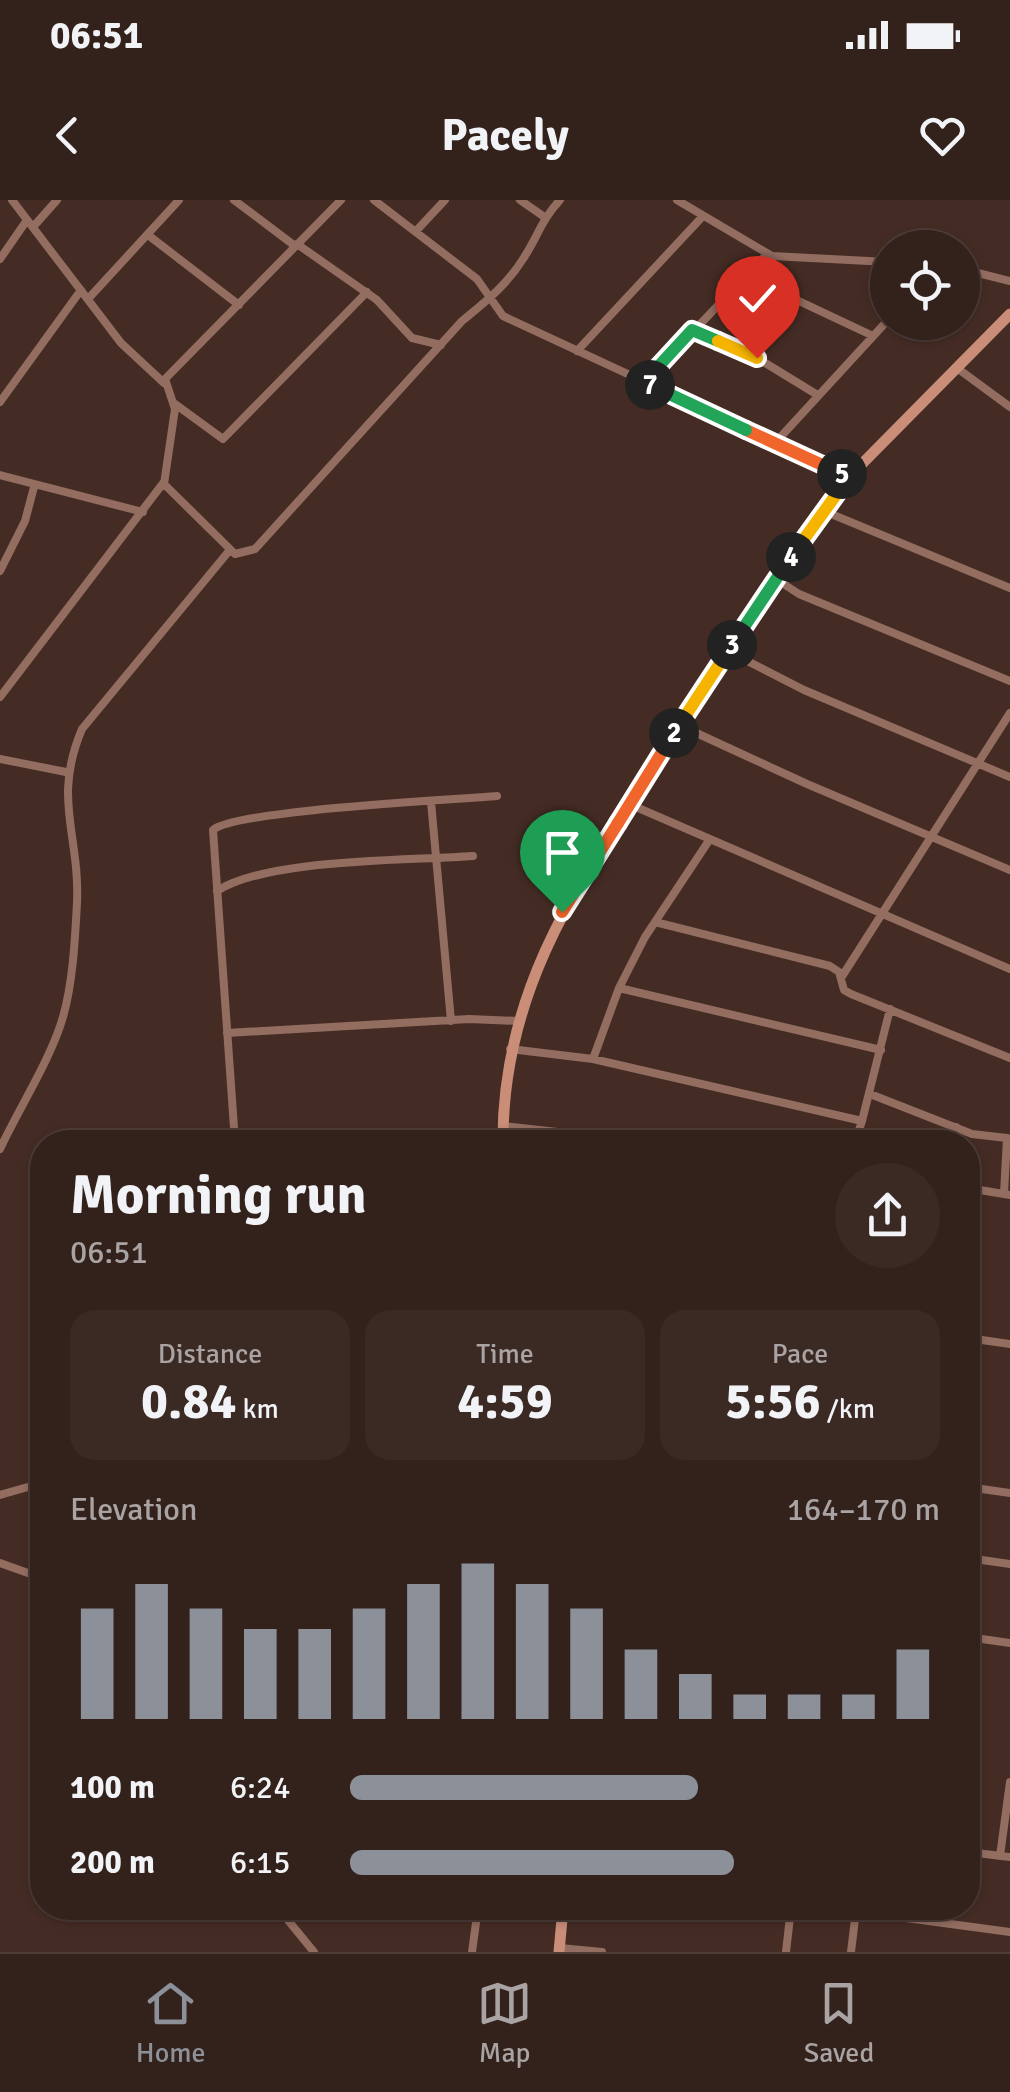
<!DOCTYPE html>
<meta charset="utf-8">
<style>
body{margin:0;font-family:Signika,sans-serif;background:#3b2924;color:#f1f3f6;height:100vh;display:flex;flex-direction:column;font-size:38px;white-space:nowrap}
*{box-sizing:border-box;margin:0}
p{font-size:32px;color:#a9a3a3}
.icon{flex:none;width:55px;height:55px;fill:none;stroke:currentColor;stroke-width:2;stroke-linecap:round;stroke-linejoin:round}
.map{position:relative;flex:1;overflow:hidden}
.panel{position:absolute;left:30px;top:930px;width:950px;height:790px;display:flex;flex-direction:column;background:#33211b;border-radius:40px;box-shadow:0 2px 8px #0004,0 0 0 2px #4e3e3a}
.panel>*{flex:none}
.tools{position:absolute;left:870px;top:30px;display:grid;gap:20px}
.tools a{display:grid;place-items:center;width:110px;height:110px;border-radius:50%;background:#33211b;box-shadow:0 2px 8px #0004,0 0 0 2px #4e3e3a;font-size:50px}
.pin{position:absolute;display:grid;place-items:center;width:85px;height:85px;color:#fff;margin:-102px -42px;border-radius:50% 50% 50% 0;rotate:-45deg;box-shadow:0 0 10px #0007}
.pin .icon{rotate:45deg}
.km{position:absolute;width:50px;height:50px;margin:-25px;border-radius:50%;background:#222;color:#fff;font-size:28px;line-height:50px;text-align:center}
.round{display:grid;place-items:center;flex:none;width:105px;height:105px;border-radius:52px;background:#3b2924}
.headline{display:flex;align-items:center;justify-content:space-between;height:170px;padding:0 40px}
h1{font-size:55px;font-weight:700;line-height:75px}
.stats{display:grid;grid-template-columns:repeat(3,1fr);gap:15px;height:170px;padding:10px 40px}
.stats div{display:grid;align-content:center;border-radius:25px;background:#3b2924;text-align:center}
.stats b{font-size:50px;font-weight:700}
.stats small{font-size:28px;font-weight:400}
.stats p{font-size:28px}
.chart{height:280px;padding:20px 40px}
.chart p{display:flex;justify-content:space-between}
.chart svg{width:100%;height:180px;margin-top:10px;stroke:#8c9099;stroke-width:6}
ul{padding:0 40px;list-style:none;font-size:32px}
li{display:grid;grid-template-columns:160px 120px 1fr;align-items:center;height:75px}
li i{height:25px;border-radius:12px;background:#8c9099}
.status{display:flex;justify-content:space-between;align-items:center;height:70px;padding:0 50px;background:#33211b;direction:ltr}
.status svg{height:28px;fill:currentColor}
header{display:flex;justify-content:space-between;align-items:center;height:130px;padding:0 40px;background:#33211b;font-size:45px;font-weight:700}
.tabs{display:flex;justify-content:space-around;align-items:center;height:140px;border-top:2px solid #4e3e3a;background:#33211b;font-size:28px;color:#a9a3a3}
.tabs a{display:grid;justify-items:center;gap:5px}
.tabs .active{color:#8c9099}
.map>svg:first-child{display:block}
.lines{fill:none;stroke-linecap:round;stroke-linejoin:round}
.street{stroke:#936d60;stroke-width:8}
.secondary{stroke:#c98d78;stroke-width:11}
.split-1-casing{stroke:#fff;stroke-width:20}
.split-2-casing{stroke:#fff;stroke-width:20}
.split-3-casing{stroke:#fff;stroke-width:20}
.split-4-casing{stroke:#fff;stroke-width:20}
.split-5-casing{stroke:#fff;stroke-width:20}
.split-6-casing{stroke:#fff;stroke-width:20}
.split-7-casing{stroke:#fff;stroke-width:20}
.split-8-casing{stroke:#fff;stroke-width:20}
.split-9-casing{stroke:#fff;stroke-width:20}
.split-1{stroke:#f0652b;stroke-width:12}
.split-2{stroke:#f0652b;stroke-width:12}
.split-3{stroke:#f5b400;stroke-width:12}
.split-4{stroke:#22a559;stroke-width:12}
.split-5{stroke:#f5b400;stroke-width:12}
.split-6{stroke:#f0652b;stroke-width:12}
.split-7{stroke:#22a559;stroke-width:12}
.split-8{stroke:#22a559;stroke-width:12}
.split-9{stroke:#f5b400;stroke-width:12}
</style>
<div class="status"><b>06:51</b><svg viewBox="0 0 49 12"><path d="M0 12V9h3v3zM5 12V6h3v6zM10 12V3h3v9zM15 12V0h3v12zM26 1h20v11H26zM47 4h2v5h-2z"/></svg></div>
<header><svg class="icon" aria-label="back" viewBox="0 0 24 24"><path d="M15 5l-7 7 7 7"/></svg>Pacely<svg class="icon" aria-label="heart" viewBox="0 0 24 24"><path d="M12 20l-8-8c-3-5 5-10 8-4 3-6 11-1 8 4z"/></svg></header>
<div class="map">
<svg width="1010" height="1752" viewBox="0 0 1010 1752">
<rect width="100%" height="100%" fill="#442c24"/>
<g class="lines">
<path class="street" d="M12,0l109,143 43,40
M234,0l61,46
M341,0l-176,179 10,30 -11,75 71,70 20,-5 207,-228c23,-19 45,-36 61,-62 14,-21 19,-40 37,-59
M374,0l103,79 26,37 346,161
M520,0l23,16
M677,0l95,56 116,6
M33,27l24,-27
M416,31l29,-31
M148,35l91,70
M297,44l80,56 35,38 29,7
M0,59l27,-39
M962,69l48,12
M748,77l123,58
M88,99l91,-99
M693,129l64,29 59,36
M577,151l126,-135
M957,168l53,39
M644,183l123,-129
M0,202l81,-112
M175,204l48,35 144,-147
M775,243l113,-123
M0,275l143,37
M824,311l186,77
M0,371l25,-50 9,-34
M776,379l23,15 211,87
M728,451l76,39 206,87
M0,497l164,-215
M679,525l128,59 203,86
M0,559l66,13
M431,602l20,219
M629,604l381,165
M217,691c51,-33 192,-30 256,-35
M655,722l175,44 9,6 5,18 7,4 159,64
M841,778l169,-265
M619,788l262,62
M227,833l242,-14 50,2
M510,849l83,10 269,62 -7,21
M593,859l26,-71 26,-51 63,-95
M870,894l102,40 35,4 -3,56
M862,921l28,-112
M503,926l145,16
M235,942l-22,-312c23,-20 240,-30 284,-34
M953,942l3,-15
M0,949c19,-41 51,-90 63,-132 10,-35 12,-78 14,-114 3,-69 -25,-103 5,-174l147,-178
M968,988l42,7
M968,1138l42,6
M968,1287l42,6
M0,1295l42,-12
M968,1358l42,6
M0,1363l42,15
M968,1437l42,6
M968,1652l42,5
M1000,1656l10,-74
M278,1708l36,44
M832,1708l178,24
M560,1748l42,4
M472,1752l6,-44
M786,1752l5,-44
M851,1752l5,-41"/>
<path class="secondary" d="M503,942c-1,-155 79,-264 159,-389 51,-82 104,-164 162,-242l25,-34 161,-163
M559,1752l4,-44"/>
</g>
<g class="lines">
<g class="split-1-casing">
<path id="split-1" d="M562,712l56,-89"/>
</g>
<g class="split-2-casing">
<path id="split-2" d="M618,623l56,-90"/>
</g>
<g class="split-3-casing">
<path id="split-3" d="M674,533l58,-88"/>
</g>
<g class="split-4-casing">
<path id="split-4" d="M732,445l59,-88"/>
</g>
<g class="split-5-casing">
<path id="split-5" d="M791,357l58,-80 -7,-3"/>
</g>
<g class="split-6-casing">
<path id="split-6" d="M746,230l96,44"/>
</g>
<g class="split-7-casing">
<path id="split-7" d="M650,185l96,45"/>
</g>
<g class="split-8-casing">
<path id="split-8" d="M650,185l-6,-3 48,-52 26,11"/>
</g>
<g class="split-9-casing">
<path id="split-9" d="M718,141l39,17"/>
</g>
<use href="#split-1" class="split-1"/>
<use href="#split-2" class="split-2"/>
<use href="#split-3" class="split-3"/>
<use href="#split-4" class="split-4"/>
<use href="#split-5" class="split-5"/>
<use href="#split-6" class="split-6"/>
<use href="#split-7" class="split-7"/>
<use href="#split-8" class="split-8"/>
<use href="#split-9" class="split-9"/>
</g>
</svg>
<div class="tools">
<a><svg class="icon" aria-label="locate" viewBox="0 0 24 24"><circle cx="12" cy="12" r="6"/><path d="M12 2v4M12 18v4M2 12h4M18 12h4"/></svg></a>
</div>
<div class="pin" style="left:562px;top:712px;background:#1e9e55"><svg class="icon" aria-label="arrive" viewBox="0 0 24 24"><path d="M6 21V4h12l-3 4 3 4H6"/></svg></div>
<div class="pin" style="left:757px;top:158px;background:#d93025"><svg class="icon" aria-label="check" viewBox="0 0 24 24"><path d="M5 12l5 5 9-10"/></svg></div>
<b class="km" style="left:674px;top:533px">2</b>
<b class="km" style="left:732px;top:445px">3</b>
<b class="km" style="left:791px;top:357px">4</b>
<b class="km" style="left:842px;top:274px">5</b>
<b class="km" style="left:650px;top:185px">7</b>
<section class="panel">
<div class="headline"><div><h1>Morning run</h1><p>06:51</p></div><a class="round"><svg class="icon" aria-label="share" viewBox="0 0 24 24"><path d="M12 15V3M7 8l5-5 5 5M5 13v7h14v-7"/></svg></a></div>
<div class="stats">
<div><p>Distance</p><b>0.84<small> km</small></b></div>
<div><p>Time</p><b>4:59</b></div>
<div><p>Pace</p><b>5:56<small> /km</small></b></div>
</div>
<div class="chart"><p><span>Elevation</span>164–170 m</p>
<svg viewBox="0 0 160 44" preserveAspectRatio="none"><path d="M5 44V17M15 44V11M25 44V17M35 44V22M45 44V22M55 44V17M65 44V11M75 44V6M85 44V11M95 44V17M105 44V27M115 44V33M125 44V38M135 44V38M145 44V38M155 44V27"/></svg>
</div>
<ul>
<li><b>100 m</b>6:24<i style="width:59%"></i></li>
<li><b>200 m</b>6:15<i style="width:65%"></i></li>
</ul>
</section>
</div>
<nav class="tabs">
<a class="active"><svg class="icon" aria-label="home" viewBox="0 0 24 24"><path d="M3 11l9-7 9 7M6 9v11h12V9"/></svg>Home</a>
<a><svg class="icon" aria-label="map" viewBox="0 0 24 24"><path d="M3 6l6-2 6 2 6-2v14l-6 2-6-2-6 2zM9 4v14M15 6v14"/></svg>Map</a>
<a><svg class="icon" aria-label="saved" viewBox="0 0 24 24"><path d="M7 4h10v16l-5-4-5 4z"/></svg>Saved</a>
</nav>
